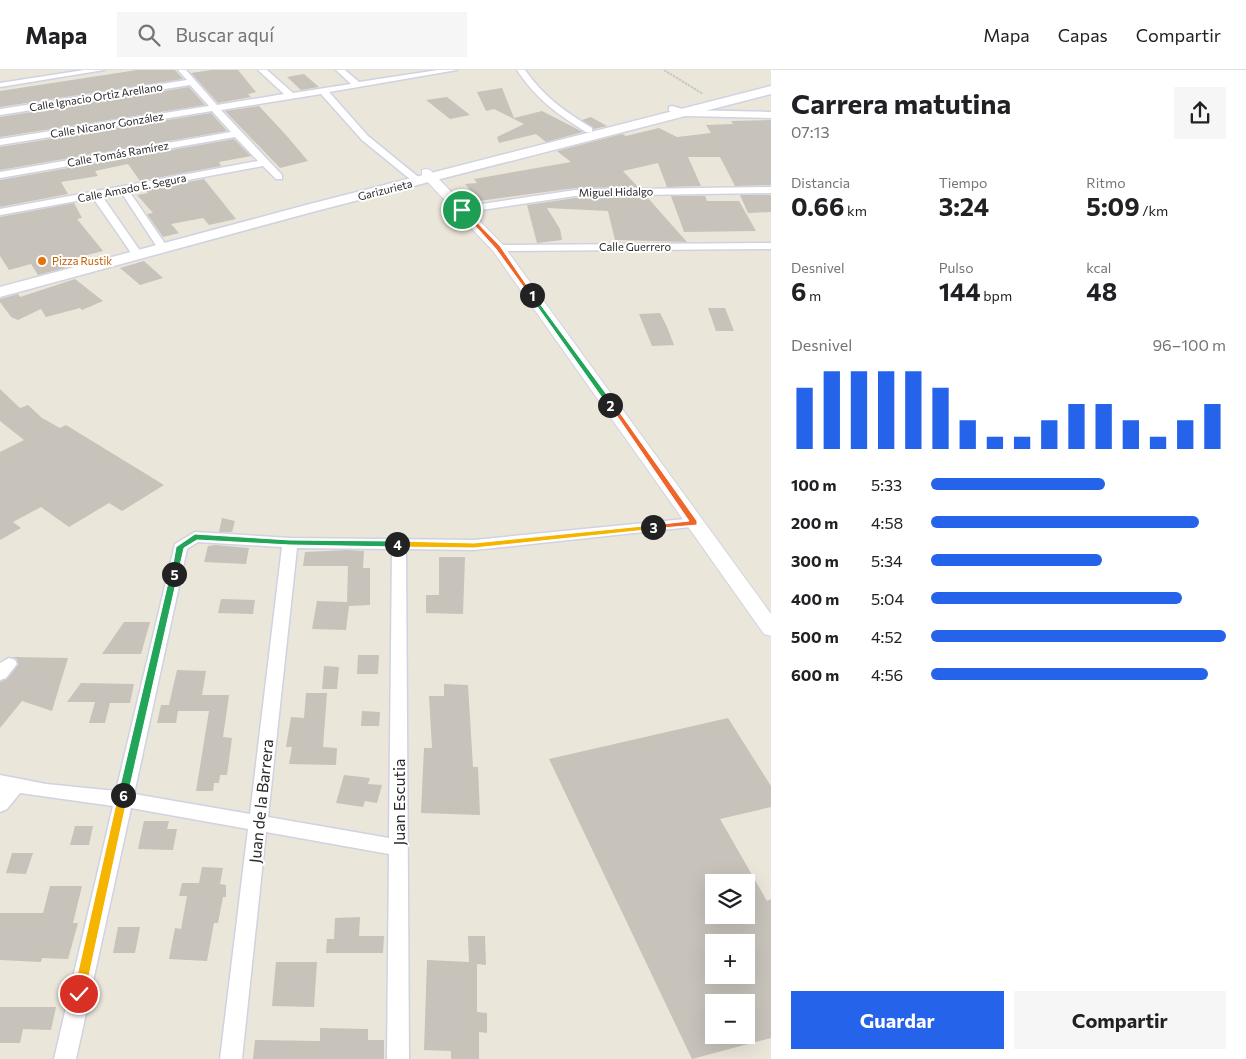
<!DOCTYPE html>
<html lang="es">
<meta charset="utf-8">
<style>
body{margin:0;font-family:Commissioner,sans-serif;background:#f6f6f6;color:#202124;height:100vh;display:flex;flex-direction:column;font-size:19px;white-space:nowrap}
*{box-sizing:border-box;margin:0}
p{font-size:16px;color:#757577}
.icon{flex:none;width:28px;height:28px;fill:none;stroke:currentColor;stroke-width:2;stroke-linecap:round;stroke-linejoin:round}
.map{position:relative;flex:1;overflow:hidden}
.drawer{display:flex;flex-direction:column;background:#fff;width:475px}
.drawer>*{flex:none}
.buttons{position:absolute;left:705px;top:804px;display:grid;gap:10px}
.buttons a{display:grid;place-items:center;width:50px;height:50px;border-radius:0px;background:#fff;box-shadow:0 5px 20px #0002;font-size:25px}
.pin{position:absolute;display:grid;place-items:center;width:42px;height:42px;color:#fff;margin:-21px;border:2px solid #fff;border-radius:50%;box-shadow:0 1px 5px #0007}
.km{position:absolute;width:25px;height:25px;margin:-12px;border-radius:50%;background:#222;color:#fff;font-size:14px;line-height:25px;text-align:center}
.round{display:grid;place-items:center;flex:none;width:52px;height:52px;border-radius:0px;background:#f6f6f6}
.headline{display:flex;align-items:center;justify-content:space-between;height:85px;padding:0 20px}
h1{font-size:28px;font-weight:700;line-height:38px}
.metrics{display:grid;grid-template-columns:repeat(3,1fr);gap:8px;height:85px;padding:5px 20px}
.metrics div{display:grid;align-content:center}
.metrics b{font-size:25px;font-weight:700}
.metrics small{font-size:14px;font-weight:400}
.metrics p{font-size:14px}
.chart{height:140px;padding:10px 20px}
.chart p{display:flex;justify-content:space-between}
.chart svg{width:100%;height:90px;margin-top:5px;stroke:#2563eb;stroke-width:6}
.action{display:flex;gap:10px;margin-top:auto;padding:10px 20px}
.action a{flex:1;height:58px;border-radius:0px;background:#2563eb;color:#fff;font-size:20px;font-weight:700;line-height:58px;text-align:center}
.action a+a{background:#f6f6f6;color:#202124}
ul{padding:0 20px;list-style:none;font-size:16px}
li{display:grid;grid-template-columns:80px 60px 1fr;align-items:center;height:38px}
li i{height:12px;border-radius:6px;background:#2563eb}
header{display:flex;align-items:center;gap:30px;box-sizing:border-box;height:70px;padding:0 25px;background:#fff;border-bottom:1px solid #e0e0e0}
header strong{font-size:24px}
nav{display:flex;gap:28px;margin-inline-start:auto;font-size:18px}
.search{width:350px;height:45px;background:#f6f6f6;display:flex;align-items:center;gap:12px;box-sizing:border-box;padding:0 18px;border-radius:0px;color:#757577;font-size:19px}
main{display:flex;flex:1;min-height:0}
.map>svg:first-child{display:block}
.building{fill:#c7c2ba;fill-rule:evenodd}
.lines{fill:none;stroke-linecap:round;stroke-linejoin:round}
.minor-casing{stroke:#d0d2e2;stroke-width:3}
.tertiary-casing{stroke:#d0d2e2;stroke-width:2}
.secondary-casing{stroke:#d0d2e2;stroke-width:3}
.path{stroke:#c7c7c7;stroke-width:2;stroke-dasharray:2.5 1;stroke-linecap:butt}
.minor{fill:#fff;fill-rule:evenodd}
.tertiary{fill:#fff;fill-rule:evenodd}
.secondary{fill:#fff;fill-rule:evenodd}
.split-1{fill:#f0652b;stroke:#fff}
.split-2{fill:#22a559;stroke:#fff}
.split-3{fill:#f0652b;stroke:#fff}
.split-4{fill:#f5b400;stroke:#fff}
.split-5{fill:#22a559;stroke:#fff}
.split-6{fill:#22a559;stroke:#fff}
.split-7{fill:#f5b400;stroke:#fff}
.food-dot{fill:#e8710a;stroke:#fff;stroke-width:2}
.labels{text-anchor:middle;stroke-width:4;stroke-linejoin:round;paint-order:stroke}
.far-street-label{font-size:11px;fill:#292929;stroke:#fff}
.far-food-label{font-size:11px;fill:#c56008;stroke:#fff;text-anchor:start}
.near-street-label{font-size:16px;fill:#292929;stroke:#fff}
</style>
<header>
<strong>Mapa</strong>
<div class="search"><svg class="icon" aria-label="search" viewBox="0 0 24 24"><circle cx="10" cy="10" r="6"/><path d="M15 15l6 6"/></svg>Buscar aquí</div>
<nav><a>Mapa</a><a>Capas</a><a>Compartir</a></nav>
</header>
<main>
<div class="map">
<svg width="771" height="989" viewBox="0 0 771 989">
<rect width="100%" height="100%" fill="#ebe6da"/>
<path class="building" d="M137,0h38l8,9 -183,28v-16z
M212,0h26l18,22 -8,2 3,3 -33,6 -27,-30z
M304,4l15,13 -18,3 -14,-13z
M189,17l16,18 -205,32v-20z
M502,18l12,30 28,-7 41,21 -37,10 -10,-8 -37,9 -2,-6 27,-13 -30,-15 -8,2 -9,-19z
M447,27l23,18 -20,4 -24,-19z
M259,36l27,29 22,26 -28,7 -55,-57z
M211,43l16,18 -227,39v-23z
M591,47l16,9 -13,3 -12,-9z
M771,50v65l-36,1 -15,-29h-32l13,29 -34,1 -9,-24 -35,8 15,16 -63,1 -96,13 -14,-17 12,-1 -3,-4 97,-17 -14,-11 65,-17 4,2 33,-8 18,9 34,-4 -5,-8 27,-1 -2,-3z
M234,69l17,17 -32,6 2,4 -81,15 -12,-17 -33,7 3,5 -37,6 7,12 -68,13v-27z
M204,109l32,40 -27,6 -6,-7 -32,6 8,9 -16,4 -16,-23 6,-1 -16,-18 11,-2 -2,-3z
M740,125h31v17l-23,1z
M671,126h34l2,5h32l17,30 -72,1z
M647,127l40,45 -72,-2 -7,-29 -61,-3 13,21 2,11 -25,3 -10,-38 48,-7z
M74,133l8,15 -5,1 26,32 -43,11 5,6 -27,7 -7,-11 -22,6 -9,-14v-39z
M144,191l19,17 -23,7 -20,-17z
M75,209l28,22 -21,9 -2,-2 -34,9 -5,-8 -23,11 -7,-3 -11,-15v-3l18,-5 2,3z
M708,238h17l9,23h-18z
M660,243l7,14 7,18 -22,1 -13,-32z
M0,319l20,19 8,-3 14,13 18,10 6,-3 98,60 -42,26 -13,-8 -40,24 -28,-20 -28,15 8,6 -21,12v-88l24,-12 -24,-19z
M222,448l13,3 -3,11h-13z
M215,475l34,3 -3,16 -42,-2 4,-16z
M347,480l17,1 -1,17h7v37l-21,1 -3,24 -34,-1 5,-28 30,1 1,-36h-45l2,-14z
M439,487h26l-2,57 -37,-1v-18h13z
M221,529l34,1 -2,14 -35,-1z
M124,552h26l-9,32h-39z
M358,585h21l-1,19h-21z
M12,587l56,1 -16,53 -30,-10 -22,27v-46l7,-3 11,-14 -1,-6z
M324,596l15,1 -2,22h-15z
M177,600l29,1 -4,24h27l-6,42 9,1 -5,37h-7l-1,8h-5l-1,8h-17l13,-80h-31l-2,12h-19l4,-18h8z
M81,613l53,1 -4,19h-20l-5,20h-16l6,-21h-28z
M444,614l24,1 5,82h5l2,48 -59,-2 3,-65h8l-3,-52h15z
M306,623h21l-4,54 14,1 -1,17 -47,-1 3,-17h-6l5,-30 13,1z
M362,641l18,1 -1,14h-18z
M728,648l43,68v21l-51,12 47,82 4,-2v139l-79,21 -143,-300zM714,812h32v33h-32zM714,872h32v33h-32zM714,932h32v33h-32z
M344,705l26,3 -2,6 14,1 -5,18 -12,-2 -2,6 -27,-4z
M144,751h25l-2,8h10l-4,21 -35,-1z
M75,756h18l-4,19h-19z
M12,783h21l-7,21 -20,-1z
M202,797l21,1 -3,16 6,1v12h-3l-5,26h-4l-7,38 -38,-2 6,-31 6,1 6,-33h-8l3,-13h17z
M50,816h32l-9,37h5l-10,36 -26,-1 -1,4 -41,-2v-47h43z
M360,847l-1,19h25l-1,17h-57l1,-14h7l1,-21z
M118,857h22l-5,26h-22z
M468,866h17l1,29 -9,-1v48l10,1v20l-8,-1v27h-28v-8l-27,-1 3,-90 42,2z
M276,892h41l-3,45 -42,-1z
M0,937h56l-5,23 -28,-1 -3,14h-20z
M320,958l48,1v11h16v19h-131l2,-19 65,1z"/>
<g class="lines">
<g class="minor-casing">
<path id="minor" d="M84,0h20l-104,17v-4z
M178,0h8l31,35 67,-11 -26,-24h9l26,23 58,-9 -15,-14h9l14,12 79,-12h19l-128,22 39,44 54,44v4h-6l-54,-44 -41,-46 -100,16 61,65v4h-6l-13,-13 -134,25 39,57 -1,2h-8l-38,-58 -19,4 41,59 -1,2h-8l-41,-59 -93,17v-6l258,-48 -23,-24 -235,41v-6l231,-40 -19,-21 -212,34v-6l209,-33 -19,-21 -190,30v-6l187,-29z
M517,0h8c18,26 40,42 67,58v4h-6c-30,-19 -49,-32 -69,-62z
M672,36l14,4 85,2v6l-86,-2 -16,-5v-4z
M771,117v6l-196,3 -113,17 -5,-3 5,-3 113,-17z
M771,173v6l-273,2 -5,-3 5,-3z
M695,448l7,5 -2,3 -226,24 -68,-1 3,510h-22l2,-205 -123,-22 -24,227h-22l28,-230 -117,-21 -55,251h-22l59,-253 -93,-13 -13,16 -7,3v-37l46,9 70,7 59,-247 20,-12 95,6 184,2zM198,472l84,5 -32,267 -116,-20 53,-245zM297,478l95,1 -3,289 -121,-21z
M9,588l6,2 2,4 -11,14 -6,2v-17z"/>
</g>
<g class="tertiary-casing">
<path id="tertiary" d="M426,99l4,1 73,75 268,369v22l-7,-2 -271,-383 -71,-75v-6z"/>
</g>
<g class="secondary-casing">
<path id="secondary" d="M771,16v8l-455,117 -316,86v-10l306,-82z"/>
</g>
<path class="path" d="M664,0l39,24"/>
<use href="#minor" class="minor"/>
<use href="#tertiary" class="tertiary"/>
<use href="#secondary" class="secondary"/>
</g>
<path class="split-1" d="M460,139h4l36,37 34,50h-4l-34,-47z"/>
<path class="split-2" d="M532,223l81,110v3h-5l-79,-111z"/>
<path class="split-3" d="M608,333h5l84,118v4l-46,4 -1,-2 3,-2 36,-4z"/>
<path class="split-4" d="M653,455l4,2 -1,2 -182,19 -77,-1 -4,-3 4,-3 77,2z"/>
<path class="split-5" d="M195,464l95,6 107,1 4,3 -4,3 -107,-2 -93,-5 -13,8 -6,26 -7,2 5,-29z"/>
<path class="split-6" d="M174,501l4,3 -50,221 -5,4 -5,-4 52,-221z"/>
<path class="split-7" d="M123,721l5,4 -43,199 -6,5 -6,-5 45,-199z"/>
<circle class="food-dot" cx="42" cy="191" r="5"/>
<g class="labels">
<g class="far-street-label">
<text transform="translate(96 27) rotate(-9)" y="4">Calle Ignacio Ortiz Arellano</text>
<text transform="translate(107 55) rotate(-9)" y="4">Calle Nicanor González</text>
<text transform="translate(118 84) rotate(-10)" y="4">Calle Tomás Ramírez</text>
<text transform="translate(132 118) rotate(-11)" y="4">Calle Amado E. Segura</text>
<text transform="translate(385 120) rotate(-14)" y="4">Garizurieta</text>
<text transform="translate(616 122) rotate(-1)" y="4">Miguel Hidalgo</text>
<text x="635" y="181">Calle Guerrero</text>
</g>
<g class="far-food-label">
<text x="52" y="195">Pizza Rustik</text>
</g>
<g class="near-street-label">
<text transform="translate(261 731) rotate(-84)" y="6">Juan de la Barrera</text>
<text transform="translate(399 732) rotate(-90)" y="6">Juan Escutia</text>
</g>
</g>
</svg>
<div class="buttons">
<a><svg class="icon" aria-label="layers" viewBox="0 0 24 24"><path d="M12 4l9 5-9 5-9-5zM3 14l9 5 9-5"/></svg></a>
<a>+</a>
<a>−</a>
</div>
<div class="pin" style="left:462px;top:140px;background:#1e9e55"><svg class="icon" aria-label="arrive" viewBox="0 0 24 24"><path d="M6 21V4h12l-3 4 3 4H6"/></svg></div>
<div class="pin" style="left:79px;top:924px;background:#d93025"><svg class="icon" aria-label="check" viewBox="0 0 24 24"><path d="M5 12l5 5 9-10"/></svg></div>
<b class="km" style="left:532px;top:225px">1</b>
<b class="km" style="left:610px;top:335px">2</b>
<b class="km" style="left:653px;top:457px">3</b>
<b class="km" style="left:397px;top:474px">4</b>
<b class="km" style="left:174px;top:504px">5</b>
<b class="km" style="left:123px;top:725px">6</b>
</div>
<section class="drawer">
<div class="headline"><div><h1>Carrera matutina</h1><p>07:13</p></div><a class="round"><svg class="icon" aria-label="share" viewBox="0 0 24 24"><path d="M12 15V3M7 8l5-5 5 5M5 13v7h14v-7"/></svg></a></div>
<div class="metrics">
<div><p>Distancia</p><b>0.66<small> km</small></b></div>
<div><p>Tiempo</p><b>3:24</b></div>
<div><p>Ritmo</p><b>5:09<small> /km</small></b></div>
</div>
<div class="metrics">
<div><p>Desnivel</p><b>6<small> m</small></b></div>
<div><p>Pulso</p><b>144<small> bpm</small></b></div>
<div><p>kcal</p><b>48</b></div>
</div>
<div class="chart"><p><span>Desnivel</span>96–100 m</p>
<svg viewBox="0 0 160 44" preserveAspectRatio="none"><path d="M5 44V14M15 44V6M25 44V6M35 44V6M45 44V6M55 44V14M65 44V30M75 44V38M85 44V38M95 44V30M105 44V22M115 44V22M125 44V30M135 44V38M145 44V30M155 44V22"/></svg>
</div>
<ul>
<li><b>100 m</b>5:33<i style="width:59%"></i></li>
<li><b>200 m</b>4:58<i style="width:91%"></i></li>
<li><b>300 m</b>5:34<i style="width:58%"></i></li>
<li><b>400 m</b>5:04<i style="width:85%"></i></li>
<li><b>500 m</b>4:52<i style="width:100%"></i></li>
<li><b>600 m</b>4:56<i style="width:94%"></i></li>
</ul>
<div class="action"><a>Guardar</a><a>Compartir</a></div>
</section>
</main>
